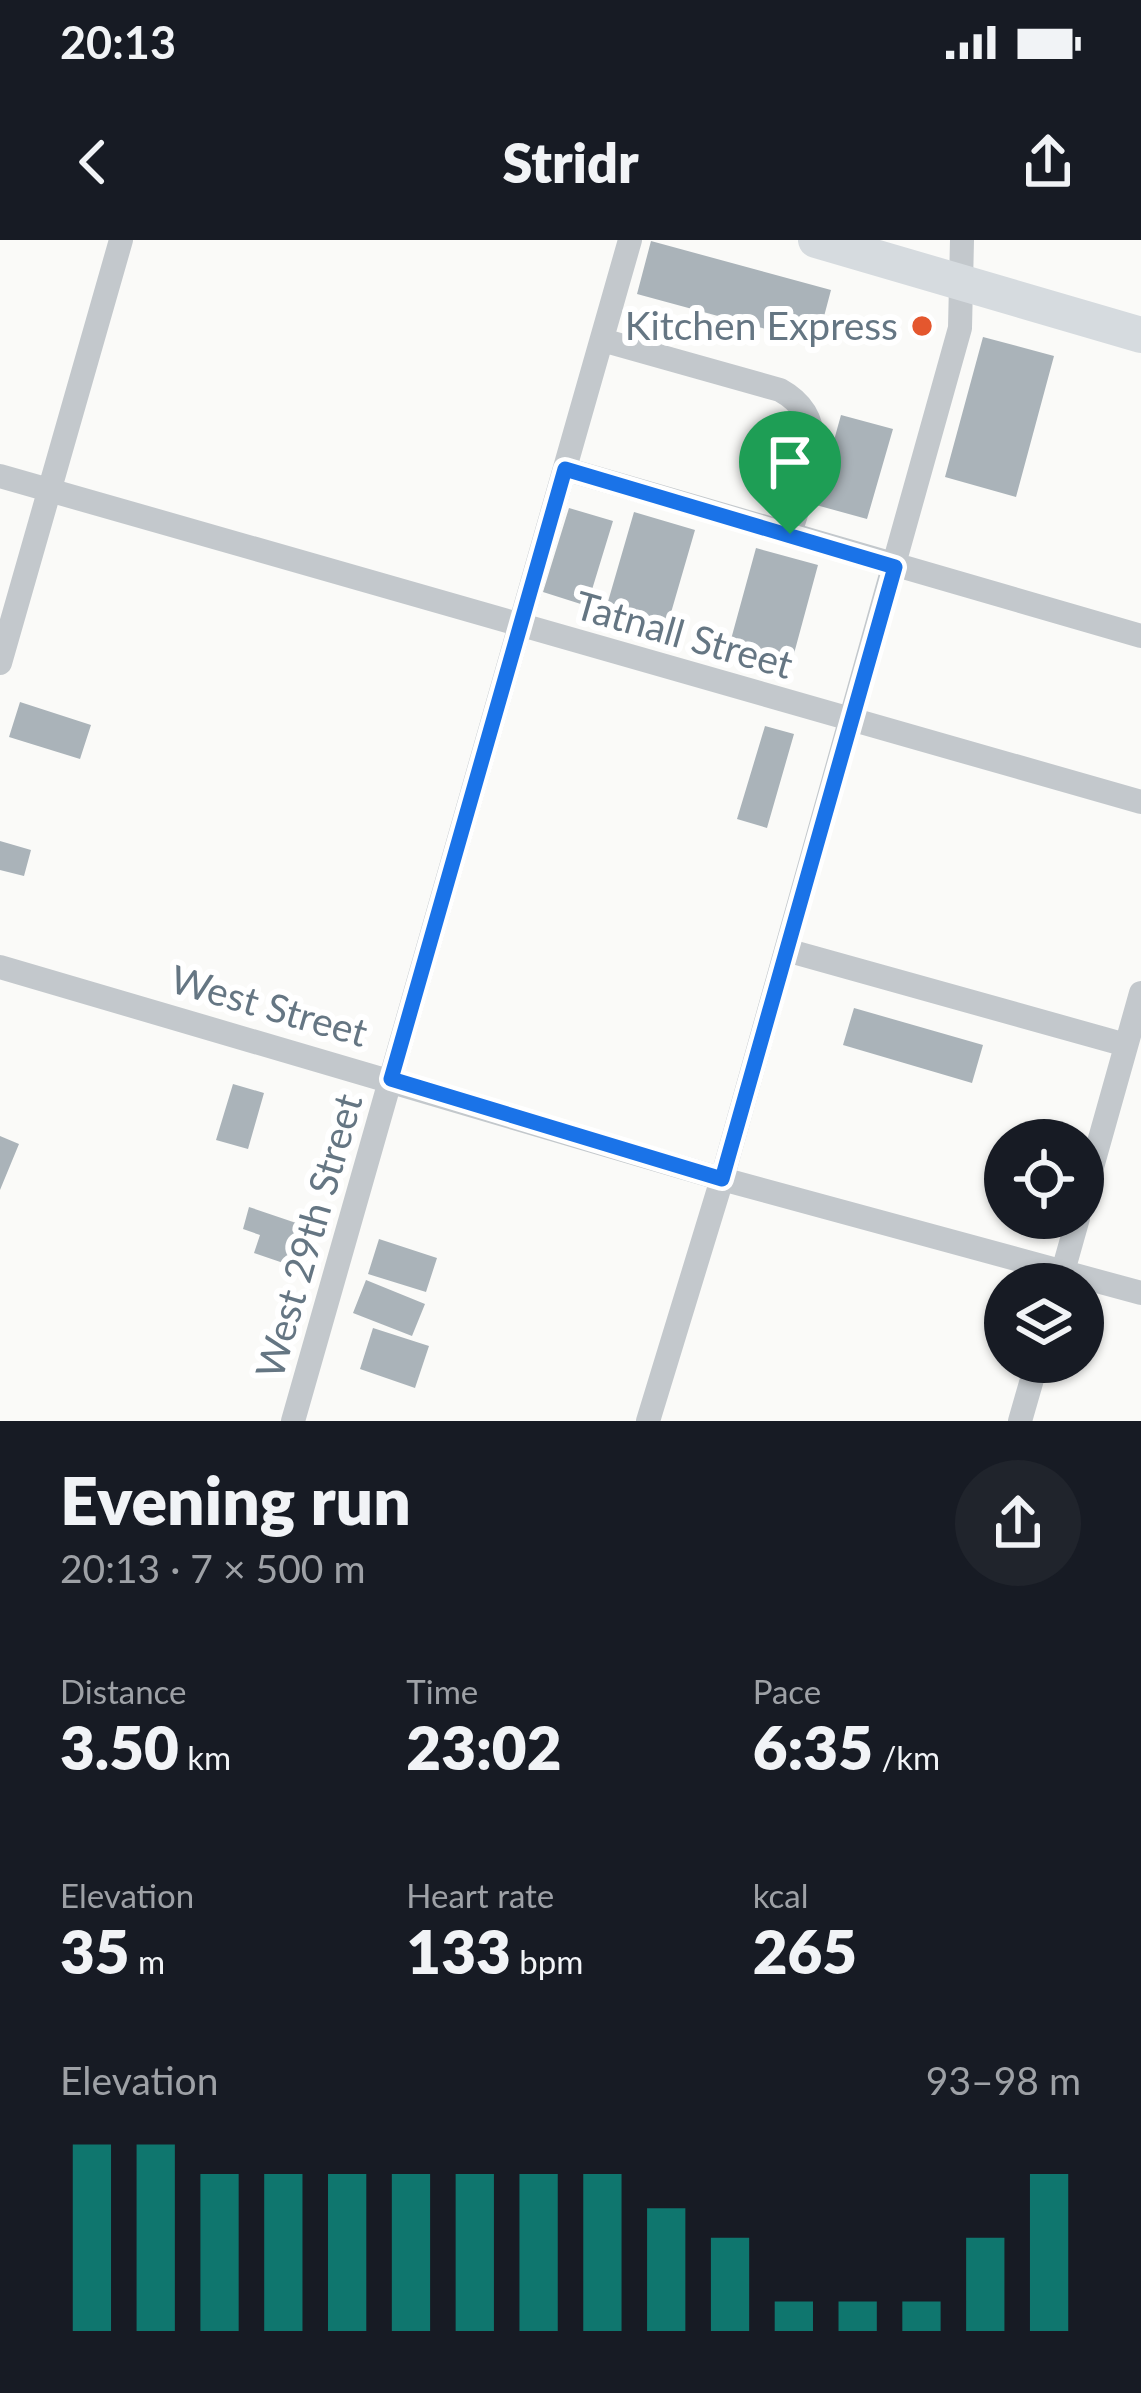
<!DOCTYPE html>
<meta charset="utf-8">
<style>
body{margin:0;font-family:Lato,sans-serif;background:#20242c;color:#f1f3f6;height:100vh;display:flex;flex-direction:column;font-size:45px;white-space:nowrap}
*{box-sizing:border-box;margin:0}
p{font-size:39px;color:#9ea1a6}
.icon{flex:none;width:66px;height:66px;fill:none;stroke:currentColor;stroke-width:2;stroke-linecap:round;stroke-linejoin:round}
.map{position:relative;height:1181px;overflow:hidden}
.details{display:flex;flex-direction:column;background:#171b24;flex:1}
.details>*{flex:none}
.fabs{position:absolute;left:984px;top:879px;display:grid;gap:24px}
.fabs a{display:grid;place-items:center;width:120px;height:120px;border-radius:50%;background:#171b24;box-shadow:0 3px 9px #0004;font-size:60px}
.pin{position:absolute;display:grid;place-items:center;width:102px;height:102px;color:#fff;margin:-123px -51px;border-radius:50% 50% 50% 0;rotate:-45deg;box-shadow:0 0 12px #0007}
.pin .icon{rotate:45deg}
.round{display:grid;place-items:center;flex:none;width:126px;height:126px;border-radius:63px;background:#20242c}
.head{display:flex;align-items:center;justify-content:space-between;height:204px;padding:0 60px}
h1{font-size:66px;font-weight:800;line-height:90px}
.metrics{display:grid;grid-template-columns:repeat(3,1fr);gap:18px;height:204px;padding:12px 60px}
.metrics div{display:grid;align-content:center}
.metrics b{font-size:60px;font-weight:800}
.metrics small{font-size:33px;font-weight:400}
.metrics p{font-size:33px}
.chart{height:336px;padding:24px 60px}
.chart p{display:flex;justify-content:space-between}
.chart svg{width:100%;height:216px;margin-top:12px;stroke:#0f766e;stroke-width:6}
.status{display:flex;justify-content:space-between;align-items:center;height:84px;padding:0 60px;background:#171b24;direction:ltr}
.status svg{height:33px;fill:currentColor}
header{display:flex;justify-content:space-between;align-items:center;height:156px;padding:0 60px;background:#171b24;font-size:54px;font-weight:800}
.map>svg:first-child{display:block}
.building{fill:#aab3b9}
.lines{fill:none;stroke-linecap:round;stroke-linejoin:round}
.minor{stroke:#c3c8cc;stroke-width:24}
.primary{stroke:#d6dbdf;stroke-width:36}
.route-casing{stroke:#fff;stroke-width:24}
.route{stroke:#1a73e8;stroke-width:15}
.poi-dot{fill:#e4572e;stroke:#fff;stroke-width:4.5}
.labels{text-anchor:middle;stroke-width:12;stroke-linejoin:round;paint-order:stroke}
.poi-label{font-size:39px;fill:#657683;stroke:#fff;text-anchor:end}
.street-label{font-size:39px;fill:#657683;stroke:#fff}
</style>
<div class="status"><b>20:13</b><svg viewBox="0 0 49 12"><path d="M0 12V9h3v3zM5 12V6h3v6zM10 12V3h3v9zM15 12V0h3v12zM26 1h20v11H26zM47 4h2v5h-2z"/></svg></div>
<header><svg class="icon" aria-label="back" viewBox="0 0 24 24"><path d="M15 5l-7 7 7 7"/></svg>Stridr<svg class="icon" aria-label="share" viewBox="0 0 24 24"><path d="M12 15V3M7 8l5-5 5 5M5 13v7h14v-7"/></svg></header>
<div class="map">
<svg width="1141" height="1181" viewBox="0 0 1141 1181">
<rect width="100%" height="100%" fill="#fafaf8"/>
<path class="building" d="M651,1l180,49 -14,53 -180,-49z
M983,97l71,19 -38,141 -71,-20z
M841,175l52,14 -26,90 -51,-14z
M569,268l44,13 -26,85 -44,-14z
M634,272l61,18 -27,93 -61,-18z
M756,308l62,17 -26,96 -62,-18z
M20,462l71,23 -11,34 -71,-22z
M765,486l29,8 -27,94 -30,-9z
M0,601l31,9 -7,26 -24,-6z
M854,768l129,37 -11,38 -129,-38z
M233,844l31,9 -16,56 -32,-9z
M0,896l19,8 -19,46z
M249,967l59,20 -13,40 -41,-14 6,-18 -17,-6z
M379,999l58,19 -11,34 -58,-18z
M366,1040l59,24 -13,32 -59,-23z
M373,1088l56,18 -14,42 -55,-19z"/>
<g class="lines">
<path class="minor" d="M602,100l178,50c58,32 24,93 10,144
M565,229l576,167
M0,236l1141,326
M0,423l121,-423
M786,710l340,95
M0,727l722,212 419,114
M1083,959l58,-206
M1060,1042l18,-64
M293,1181l337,-1181
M648,1181l74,-242 238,-851 2,-88
M1020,1181l17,-59"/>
<path class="primary" d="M816,0l325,95"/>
</g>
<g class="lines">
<g class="route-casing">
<path id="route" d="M565,229l330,98 -173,612 -331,-100z"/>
</g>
<use href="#route" class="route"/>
</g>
<circle class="poi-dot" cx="922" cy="86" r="12"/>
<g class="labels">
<g class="poi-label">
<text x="898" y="100">Kitchen Express</text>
</g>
<g class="street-label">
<text transform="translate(684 395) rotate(16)" y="14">Tatnall Street</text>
<text transform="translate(269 766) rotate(16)" y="14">West Street</text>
<text transform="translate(309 996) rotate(-74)" y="14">West 29th Street</text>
</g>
</g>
</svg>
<div class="fabs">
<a><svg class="icon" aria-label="locate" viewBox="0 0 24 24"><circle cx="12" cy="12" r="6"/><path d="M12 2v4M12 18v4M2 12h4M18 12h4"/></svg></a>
<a><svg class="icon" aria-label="layers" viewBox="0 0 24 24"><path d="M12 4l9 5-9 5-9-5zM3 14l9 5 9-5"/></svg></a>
</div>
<div class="pin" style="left:790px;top:294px;background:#1e9e55"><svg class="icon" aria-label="arrive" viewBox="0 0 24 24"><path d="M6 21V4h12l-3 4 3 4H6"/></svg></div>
</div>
<section class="details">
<div class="head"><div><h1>Evening run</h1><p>20:13 · 7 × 500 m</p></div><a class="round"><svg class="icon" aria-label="share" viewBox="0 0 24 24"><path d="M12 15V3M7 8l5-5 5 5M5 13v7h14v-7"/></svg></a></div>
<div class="metrics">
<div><p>Distance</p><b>3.50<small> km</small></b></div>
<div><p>Time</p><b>23:02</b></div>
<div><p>Pace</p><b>6:35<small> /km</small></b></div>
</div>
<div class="metrics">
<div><p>Elevation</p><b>35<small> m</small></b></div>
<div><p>Heart rate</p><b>133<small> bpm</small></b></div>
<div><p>kcal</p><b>265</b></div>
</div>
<div class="chart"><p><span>Elevation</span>93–98 m</p>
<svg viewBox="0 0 160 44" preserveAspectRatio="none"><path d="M5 44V6M15 44V6M25 44V12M35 44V12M45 44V12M55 44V12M65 44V12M75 44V12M85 44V12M95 44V19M105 44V25M115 44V38M125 44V38M135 44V38M145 44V25M155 44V12"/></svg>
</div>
</section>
